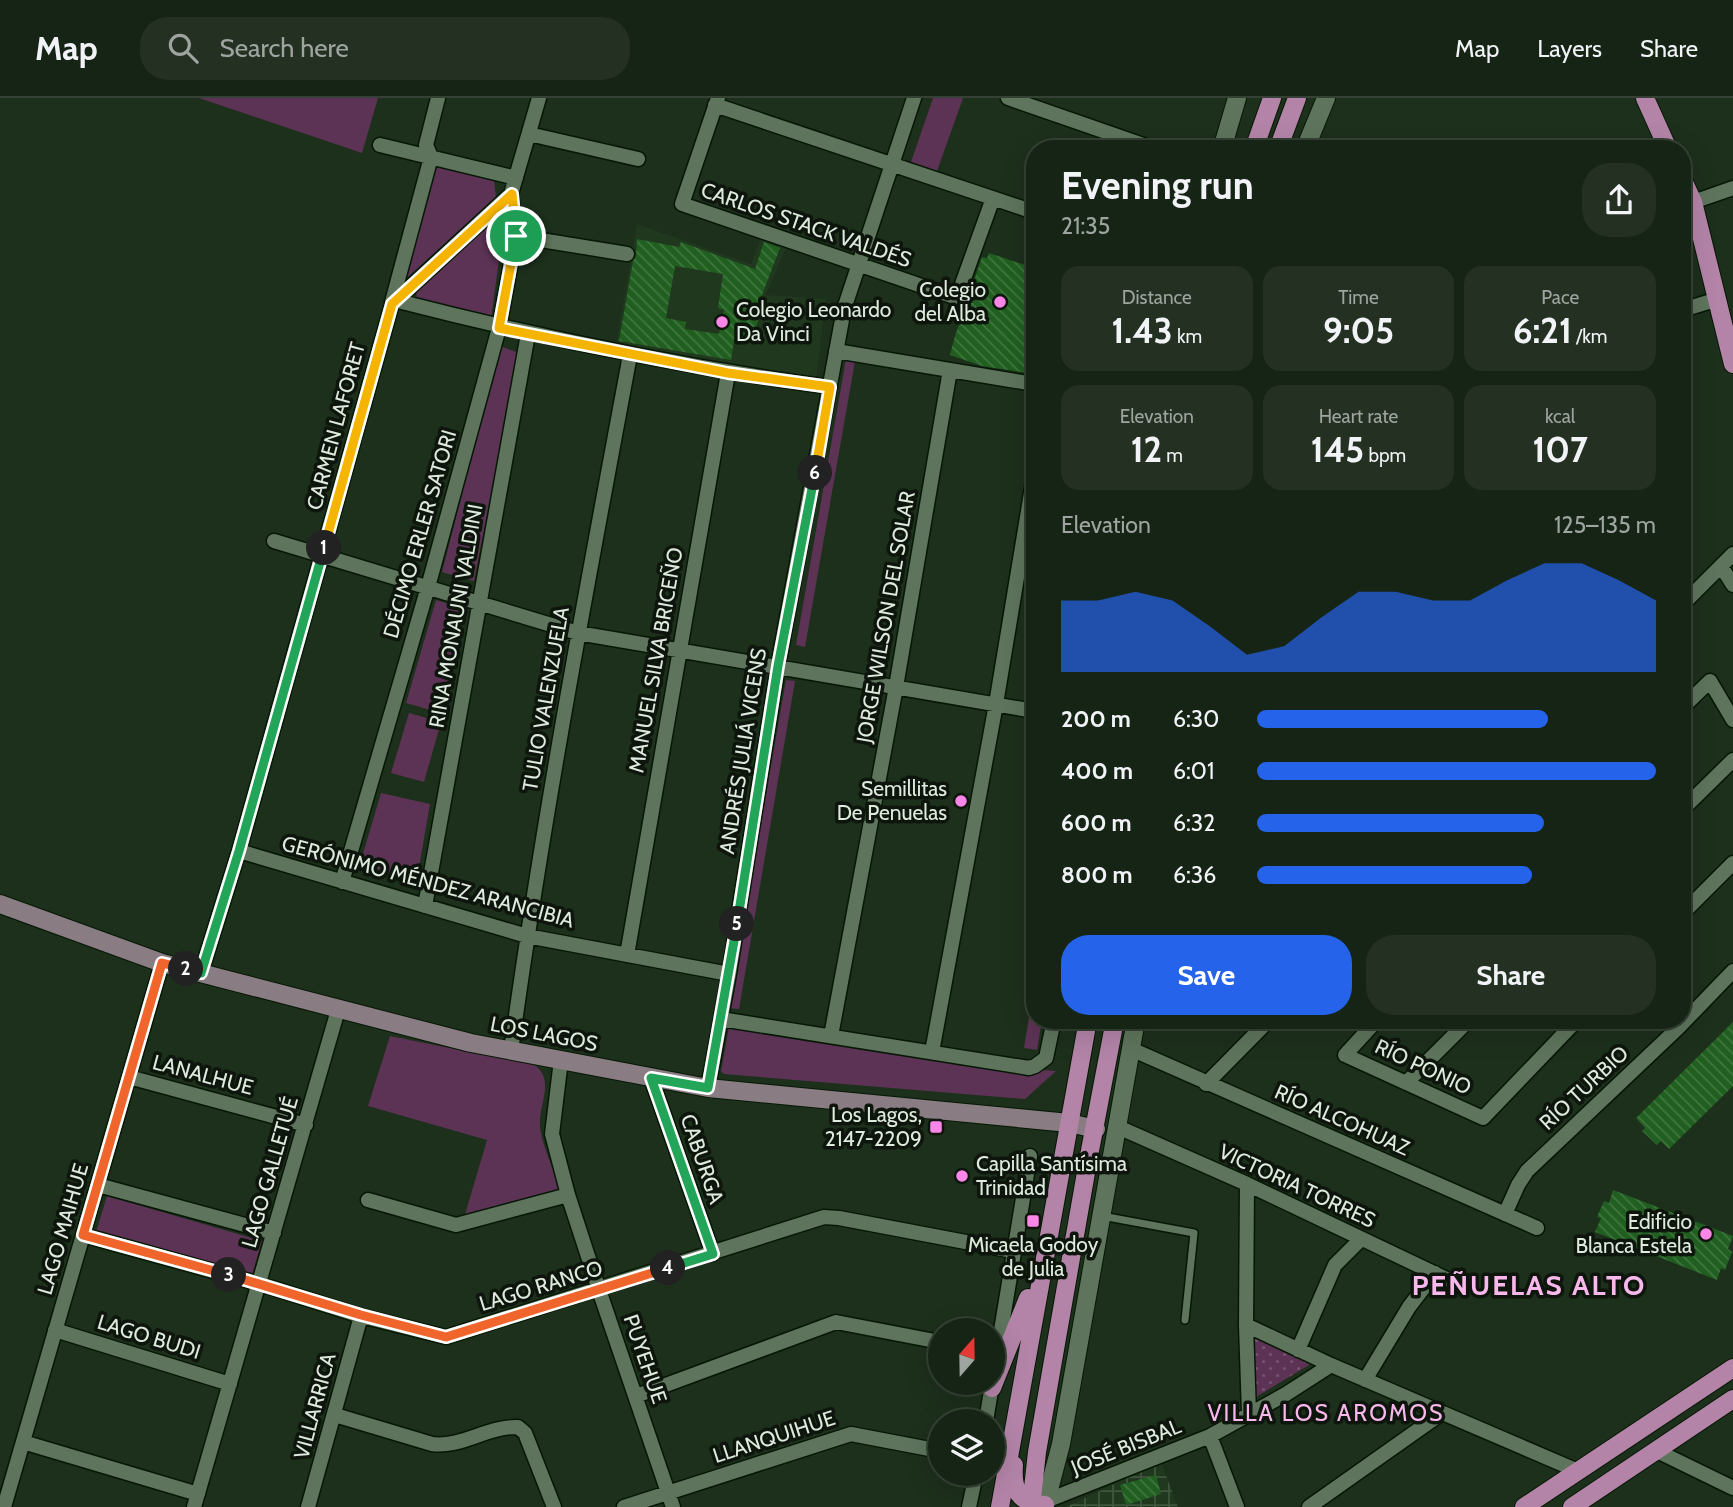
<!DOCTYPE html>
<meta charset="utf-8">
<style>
body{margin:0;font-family:Cabin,sans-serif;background:#233022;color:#f1f3f6;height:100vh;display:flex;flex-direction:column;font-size:26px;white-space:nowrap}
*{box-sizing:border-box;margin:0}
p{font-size:23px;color:#9ea4a0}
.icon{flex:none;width:38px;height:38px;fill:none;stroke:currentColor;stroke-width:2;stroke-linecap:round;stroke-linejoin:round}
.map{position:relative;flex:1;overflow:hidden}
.sheet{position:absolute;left:1026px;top:42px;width:665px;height:889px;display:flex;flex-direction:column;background:#162415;border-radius:28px;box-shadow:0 7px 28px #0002,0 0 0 2px #354134}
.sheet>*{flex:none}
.needle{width:46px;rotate:20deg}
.buttons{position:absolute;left:928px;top:1220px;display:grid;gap:14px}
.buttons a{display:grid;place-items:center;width:77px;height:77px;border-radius:50%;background:#162415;box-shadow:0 7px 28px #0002,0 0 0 2px #354134;font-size:35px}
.pin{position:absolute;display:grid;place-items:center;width:60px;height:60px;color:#fff;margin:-30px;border:4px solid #fff;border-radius:50%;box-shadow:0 2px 7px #0007}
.km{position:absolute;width:35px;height:35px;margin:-18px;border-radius:50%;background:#222;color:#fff;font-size:19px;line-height:35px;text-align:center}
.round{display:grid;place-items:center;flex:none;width:74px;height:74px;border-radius:28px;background:#233022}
.headline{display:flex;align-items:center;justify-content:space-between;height:119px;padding:0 35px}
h1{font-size:38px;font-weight:700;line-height:52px}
.figures{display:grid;grid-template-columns:repeat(3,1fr);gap:10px;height:119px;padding:7px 35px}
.figures div{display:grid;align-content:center;border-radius:18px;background:#233022;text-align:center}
.figures b{font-size:35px;font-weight:700}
.figures small{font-size:19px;font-weight:400}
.figures p{font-size:19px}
.chart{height:196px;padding:14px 35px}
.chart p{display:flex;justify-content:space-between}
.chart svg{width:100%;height:126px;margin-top:7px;fill:#2563eb;opacity:.7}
.cta{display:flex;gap:14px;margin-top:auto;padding:14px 35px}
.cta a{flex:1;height:80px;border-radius:28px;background:#2563eb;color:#fff;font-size:28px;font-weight:700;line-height:80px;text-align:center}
.cta a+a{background:#233022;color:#f1f3f6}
ul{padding:0 35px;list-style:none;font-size:23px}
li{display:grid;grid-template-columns:112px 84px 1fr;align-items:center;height:52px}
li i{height:18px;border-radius:9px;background:#2563eb}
header{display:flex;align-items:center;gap:42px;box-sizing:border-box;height:98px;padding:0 35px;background:#162415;border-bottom:2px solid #354134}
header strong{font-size:33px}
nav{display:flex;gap:38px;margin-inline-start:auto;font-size:24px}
.search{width:490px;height:63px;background:#233022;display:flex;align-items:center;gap:18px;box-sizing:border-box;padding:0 24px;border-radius:28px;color:#9ea4a0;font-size:26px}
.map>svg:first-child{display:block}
.built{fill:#20381e}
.industrial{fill:url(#industrial-grid)}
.grass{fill:#5d3355}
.park{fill:url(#park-dots)}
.building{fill:url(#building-back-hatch);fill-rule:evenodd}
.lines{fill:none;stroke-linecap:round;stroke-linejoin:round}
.service-casing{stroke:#061805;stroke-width:10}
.minor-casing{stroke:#061805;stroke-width:17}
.tertiary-casing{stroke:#061805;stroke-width:20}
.secondary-casing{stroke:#061805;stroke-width:20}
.primary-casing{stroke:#061805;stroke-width:20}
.service{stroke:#5e745c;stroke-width:7}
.minor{stroke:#5e745c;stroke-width:14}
.tertiary{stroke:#5e745c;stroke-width:18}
.secondary{stroke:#897c82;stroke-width:18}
.primary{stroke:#b384a8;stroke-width:18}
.split-1-casing{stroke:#fff;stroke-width:14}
.split-2-casing{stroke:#fff;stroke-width:14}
.split-3-casing{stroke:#fff;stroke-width:14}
.split-4-casing{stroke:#fff;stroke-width:14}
.split-5-casing{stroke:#fff;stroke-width:14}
.split-6-casing{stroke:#fff;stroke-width:14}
.split-7-casing{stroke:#fff;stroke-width:14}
.split-1{stroke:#f5b400;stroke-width:9}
.split-2{stroke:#22a559;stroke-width:9}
.split-3{stroke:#f0652b;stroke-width:9}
.split-4{stroke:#f0652b;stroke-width:9}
.split-5{stroke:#22a559;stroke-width:9}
.split-6{stroke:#22a559;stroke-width:9}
.split-7{stroke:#f5b400;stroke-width:9}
.poi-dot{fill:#fa87e7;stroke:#0d150c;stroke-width:2.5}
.labels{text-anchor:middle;stroke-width:7;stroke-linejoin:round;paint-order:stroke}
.street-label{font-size:21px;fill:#deeadd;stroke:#0d150c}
.poi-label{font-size:21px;fill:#deeadd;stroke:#0d150c;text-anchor:end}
.neighbourhood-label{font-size:23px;letter-spacing:2px;fill:#f9b8ec;stroke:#0d150c}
.district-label{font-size:28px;font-weight:bold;letter-spacing:2px;fill:#f9b8ec;stroke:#0d150c}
</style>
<header>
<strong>Map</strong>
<div class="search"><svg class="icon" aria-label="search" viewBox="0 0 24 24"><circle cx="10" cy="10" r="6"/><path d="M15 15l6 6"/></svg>Search here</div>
<nav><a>Map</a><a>Layers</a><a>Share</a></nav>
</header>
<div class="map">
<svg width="1733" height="1409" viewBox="0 0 1733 1409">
<defs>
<pattern id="industrial-grid" width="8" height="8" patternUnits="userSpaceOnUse" patternTransform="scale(1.75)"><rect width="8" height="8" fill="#20381e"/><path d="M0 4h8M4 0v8" fill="none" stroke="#40553e"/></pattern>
<pattern id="park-dots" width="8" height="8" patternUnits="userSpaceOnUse" patternTransform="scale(1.75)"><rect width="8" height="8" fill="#5d3355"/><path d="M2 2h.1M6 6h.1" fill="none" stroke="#74516d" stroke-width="1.8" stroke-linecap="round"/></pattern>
<pattern id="building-back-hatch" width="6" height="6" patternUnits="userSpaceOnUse" patternTransform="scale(1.75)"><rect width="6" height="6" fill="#205f20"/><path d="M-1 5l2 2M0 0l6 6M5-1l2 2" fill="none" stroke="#407640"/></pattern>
</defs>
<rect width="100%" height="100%" fill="#1d301c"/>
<path class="built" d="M637,126l114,40 11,-29 26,8 -22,52 60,4 -10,80 -200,-34z"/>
<path class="industrial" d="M1161,1364l17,45h-112z"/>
<path class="grass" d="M199,0h179l-16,55z
M933,0h30l-27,76 -26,-9z
M433,68l61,14 2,17 -95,86z
M506,110l-15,111 -74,-16 -1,-15z
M500,248l19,7 -45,228 -32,-9z
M846,261l9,2 -50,286 -9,-2z
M436,502l26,8 -17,106 -39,-11z
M786,582l9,1 -56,328 -10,-1z
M409,615l32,9 -17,60 -33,-9z
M381,695l49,11 -12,69 -9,6 -41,-13 -6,-9z
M1034,889v33h8l-5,30 -13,-2z
M729,929l311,43 16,1 -31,28 -301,-25 -3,-3z
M390,938l144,29c22,14 4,41 6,61 1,17 15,46 20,63l-96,29 23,-78 -119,-34z
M107,1098l155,45 -11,37 -155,-46z"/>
<path class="park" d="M1256,1238l58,26 -60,36 -5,-57z"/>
<path class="building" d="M637,141l42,8 2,-5 74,27 9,-27 16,6 -18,47 -8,48 -20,-3 -3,20 -112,-19 14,-80 3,-5zM675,168l48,8 -5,34 6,2 -5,24 -34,-5 1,-7 -20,-4z
M989,155l45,15v106l-52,-8 -32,-11 5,-19 27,-79 5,1z
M1733,924v64l-64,63 -8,-8 -4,4 -15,-14 3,-3 -9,-10z
M1613,1092l120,46 -5,13 4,3 -7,18 -4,-2 -4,12 -122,-48 6,-14 -4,-1 7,-16 5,2z
M1156,1377l5,19 -35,11 -6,-20z"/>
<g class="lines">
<g class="service-casing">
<path id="service" d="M1102,1118l92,17 -9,87"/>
</g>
<g class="minor-casing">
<path id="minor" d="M718,0l-36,106 275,94 36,-100
M1008,0l147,51
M715,7l319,107
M529,36l109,25
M380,47l136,33
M1693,104l40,-14
M516,138l111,18
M394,202c144,37 289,67 436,87
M392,204l39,-145 -5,-12 12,-47
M1682,212l33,-10
M836,253l198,33
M274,443l304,92 456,78
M1721,468l12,19
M1682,507l51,-51
M1682,610l28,-27 23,39
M1682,712l51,-50
M239,753l288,85 202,38
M342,784l86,-295 71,-259 17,-92 -5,-42
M425,808l103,-572
M1682,816l51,-51
M627,857l101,-582
M201,875l38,-122 153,-547 119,-110 28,-96
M721,921l308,49 6,-2 11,-8 8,-38
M1377,922l-32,35 138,63 94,-98
M831,938l65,-349 54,-317
M1131,951l406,179
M511,953c32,-234 76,-465 119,-696
M932,954l64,-348 38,-229
M561,962l-9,74 16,61 31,95 74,217
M129,979l177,48
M651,980l62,176
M1406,985l63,-63
M1206,986l63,-64
M708,990l21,-114 49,-308 66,-357 70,-211
M1118,1029l129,57 210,100
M1247,1086l-1,141 3,89
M98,1087l176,48
M368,1102l88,25 112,-30
M1505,1116l13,-29 9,-14 151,-143 55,-57
M83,1137l177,49 101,32 85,21 378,-120 15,1 174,33
M1246,1227l85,40 247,106
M55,1232l175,54
M1298,1252l37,-85 26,-26
M1365,1282l44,-73 26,-34
M636,1298l200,-74 104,20
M335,1317l97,29c29,4 56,-18 86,-17l7,6 29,74
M986,1323l44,-265
M1210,1338l27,71
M23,1344l175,52
M1655,1352l78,38
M1045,1407l6,-6 159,-63 76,-42 45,-29
M4,1409l158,-544
M194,1409l144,-497
M308,1409l53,-191
M624,1409l227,-73 89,17
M969,1409l7,-33
M1309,1409l133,-94"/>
</g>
<g class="tertiary-casing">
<path id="tertiary" d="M1222,51l15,-51
M1305,51l21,-51
M1045,1407l16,-61 75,-424"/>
</g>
<g class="secondary-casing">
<path id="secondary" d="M0,806l162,59 309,80 237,45 361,35 27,6"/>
</g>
<g class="primary-casing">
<path id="primary" d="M1645,0l23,51
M1254,51l18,-51
M1278,51l19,-51
M1682,80l11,24 40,162
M992,1290l36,-90
M1014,1367c-2,26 5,38 31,40l-1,2
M1000,1409l88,-487
M1031,1409l6,-55 51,-291 27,-141
M1524,1409l209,-139
M1572,1409l161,-108"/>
</g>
<use href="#service" class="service"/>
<use href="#minor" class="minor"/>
<use href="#tertiary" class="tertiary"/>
<use href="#secondary" class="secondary"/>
<use href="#primary" class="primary"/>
</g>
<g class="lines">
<g class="split-1-casing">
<path id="split-1" d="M324,450l68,-244 120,-110 4,42"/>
</g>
<g class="split-2-casing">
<path id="split-2" d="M186,871l15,4 38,-122 85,-303"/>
</g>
<g class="split-3-casing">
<path id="split-3" d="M186,871l-24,-6 -79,272 146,40"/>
</g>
<g class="split-4-casing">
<path id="split-4" d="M229,1177l132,40 85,22 222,-69"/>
</g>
<g class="split-5-casing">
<path id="split-5" d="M668,1170l45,-14 -62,-176 57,10 29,-164"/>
</g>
<g class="split-6-casing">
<path id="split-6" d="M737,826l41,-258 37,-193"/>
</g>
<g class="split-7-casing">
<path id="split-7" d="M516,138l-17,92 229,45 102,14 -15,86"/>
</g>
<use href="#split-1" class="split-1"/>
<use href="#split-2" class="split-2"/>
<use href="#split-3" class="split-3"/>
<use href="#split-4" class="split-4"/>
<use href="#split-5" class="split-5"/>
<use href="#split-6" class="split-6"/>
<use href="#split-7" class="split-7"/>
</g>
<g class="poi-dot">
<circle cx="1000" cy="204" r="7"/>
<circle cx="722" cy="224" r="7"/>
<circle cx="961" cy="703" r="7"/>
<rect x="929" y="1022" width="14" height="14" rx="3.5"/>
<circle cx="962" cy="1078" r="7"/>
<rect x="1026" y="1116" width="14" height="14" rx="3.5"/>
<circle cx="1706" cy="1136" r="7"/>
</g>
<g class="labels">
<g class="street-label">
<text transform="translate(806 127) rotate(19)" y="7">CARLOS STACK VALDÉS</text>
<text transform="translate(336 328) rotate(-75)" y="7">CARMEN LAFORET</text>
<text transform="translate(420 436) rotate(-74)" y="7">DÉCIMO ERLER SATORI</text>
<text transform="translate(456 518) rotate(-80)" y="7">RINA MONAUNI VALDINI</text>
<text transform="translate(886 519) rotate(-80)" y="7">JORGE WILSON DEL SOLAR</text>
<text transform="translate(656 562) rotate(-80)" y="7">MANUEL SILVA BRICEÑO</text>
<text transform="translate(546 601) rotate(-80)" y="7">TULIO VALENZUELA</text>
<text transform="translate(743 653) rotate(-81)" y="7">ANDRÉS JULIÁ VICENS</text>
<text transform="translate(428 784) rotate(15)" y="7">GERÓNIMO MÉNDEZ ARANCIBIA</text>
<text transform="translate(544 936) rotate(11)" y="7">LOS LAGOS</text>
<text transform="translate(1423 969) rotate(25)" y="7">RÍO PONIO</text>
<text transform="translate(203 977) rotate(15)" y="7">LANALHUE</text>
<text transform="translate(1584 990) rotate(-43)" y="7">RÍO TURBIO</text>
<text transform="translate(1342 1022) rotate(24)" y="7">RÍO ALCOHUAZ</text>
<text transform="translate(702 1061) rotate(71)" y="7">CABURGA</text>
<text transform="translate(270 1074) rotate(-74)" y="7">LAGO GALLETUÉ</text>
<text transform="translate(1297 1088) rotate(25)" y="7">VICTORIA TORRES</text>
<text transform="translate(63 1131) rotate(-74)" y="7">LAGO MAIHUE</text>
<text transform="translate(541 1188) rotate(-17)" y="7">LAGO RANCO</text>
<text transform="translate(149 1239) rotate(17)" y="7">LAGO BUDI</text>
<text transform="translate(645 1261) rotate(71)" y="7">PUYEHUE</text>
<text transform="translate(315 1308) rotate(-75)" y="7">VILLARRICA</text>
<text transform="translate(774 1339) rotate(-18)" y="7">LLANQUIHUE</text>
<text transform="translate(1126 1349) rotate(-22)" y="7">JOSÉ BISBAL</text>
</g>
<g class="poi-label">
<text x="986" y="199">Colegio<tspan x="986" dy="24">del Alba</tspan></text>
<text x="736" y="219" text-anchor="start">Colegio Leonardo<tspan x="736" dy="24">Da Vinci</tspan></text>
<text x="947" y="698">Semillitas<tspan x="947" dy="24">De Penuelas</tspan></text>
<text x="922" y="1024">Los Lagos,<tspan x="922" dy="24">2147-2209</tspan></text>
<text x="976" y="1073" text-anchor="start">Capilla Santísima<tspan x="976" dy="24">Trinidad</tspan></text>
<text x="1692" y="1131">Edificio<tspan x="1692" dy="24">Blanca Estela</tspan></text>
<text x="1033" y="1154" text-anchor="middle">Micaela Godoy<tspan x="1033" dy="24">de Julia</tspan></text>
</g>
<g class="neighbourhood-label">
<text x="1326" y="1323">VILLA LOS AROMOS</text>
</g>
<g class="district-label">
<text x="1529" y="1197">PEÑUELAS ALTO</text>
</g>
</g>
</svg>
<div class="buttons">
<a><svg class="needle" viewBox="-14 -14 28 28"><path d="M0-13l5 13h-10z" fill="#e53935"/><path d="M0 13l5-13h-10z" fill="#9ea4a0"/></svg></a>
<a><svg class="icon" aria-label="layers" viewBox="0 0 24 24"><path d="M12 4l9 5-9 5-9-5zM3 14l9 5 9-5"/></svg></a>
</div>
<div class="pin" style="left:516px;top:138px;background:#1e9e55"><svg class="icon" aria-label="arrive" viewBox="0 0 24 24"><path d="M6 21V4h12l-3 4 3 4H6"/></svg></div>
<b class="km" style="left:324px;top:450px">1</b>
<b class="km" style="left:186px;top:871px">2</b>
<b class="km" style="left:229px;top:1177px">3</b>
<b class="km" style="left:668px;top:1170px">4</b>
<b class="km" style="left:737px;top:826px">5</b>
<b class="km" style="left:815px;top:375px">6</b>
<section class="sheet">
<div class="headline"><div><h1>Evening run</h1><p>21:35</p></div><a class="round"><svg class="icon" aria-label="share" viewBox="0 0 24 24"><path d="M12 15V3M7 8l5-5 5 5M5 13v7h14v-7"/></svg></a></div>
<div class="figures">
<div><p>Distance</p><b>1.43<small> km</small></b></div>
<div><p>Time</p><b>9:05</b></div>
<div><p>Pace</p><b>6:21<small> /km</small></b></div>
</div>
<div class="figures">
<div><p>Elevation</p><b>12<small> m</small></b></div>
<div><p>Heart rate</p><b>145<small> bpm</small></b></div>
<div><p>kcal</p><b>107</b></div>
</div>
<div class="chart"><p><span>Elevation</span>125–135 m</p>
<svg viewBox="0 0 160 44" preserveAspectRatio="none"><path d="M0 44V19L10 19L20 16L30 19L40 28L50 38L60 35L70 25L80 16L90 16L100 19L110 19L120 12L130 6L140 6L150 12L160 19V44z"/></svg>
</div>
<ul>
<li><b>200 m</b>6:30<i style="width:73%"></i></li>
<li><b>400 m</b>6:01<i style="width:100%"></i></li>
<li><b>600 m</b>6:32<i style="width:72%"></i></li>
<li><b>800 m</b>6:36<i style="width:69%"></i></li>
</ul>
<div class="cta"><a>Save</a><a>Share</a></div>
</section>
</div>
